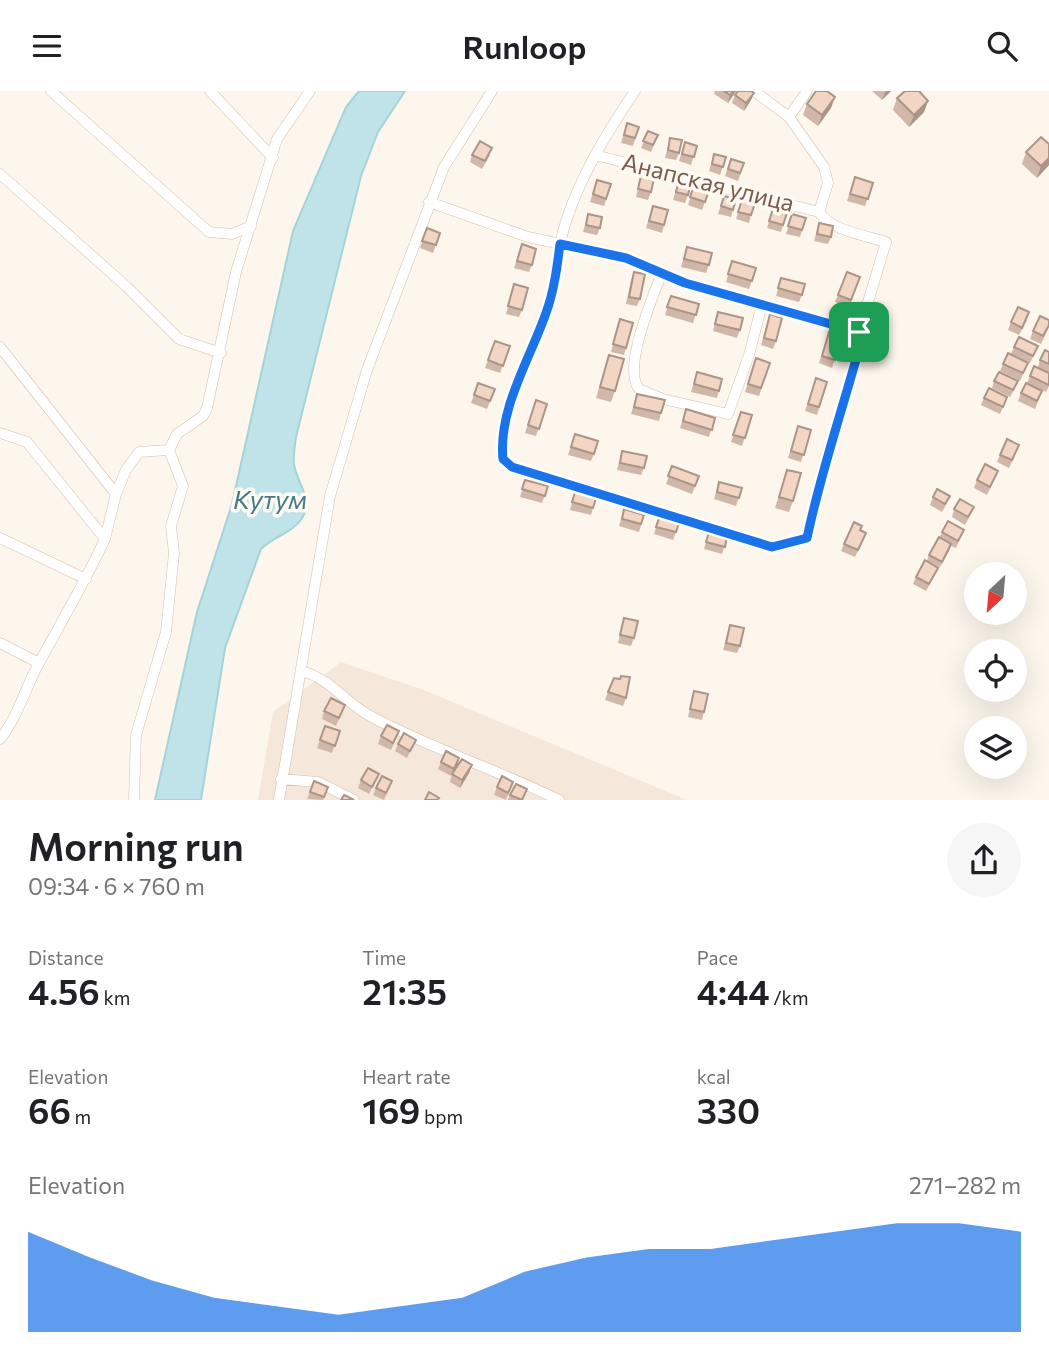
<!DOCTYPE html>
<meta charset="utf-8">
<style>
body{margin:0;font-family:Commissioner,sans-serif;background:#f6f6f6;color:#202124;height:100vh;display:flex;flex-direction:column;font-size:26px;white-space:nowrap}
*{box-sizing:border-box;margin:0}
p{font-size:23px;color:#757577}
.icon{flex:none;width:38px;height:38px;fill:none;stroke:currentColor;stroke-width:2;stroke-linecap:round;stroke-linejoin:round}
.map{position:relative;height:709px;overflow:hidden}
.panel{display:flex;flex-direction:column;background:#fff;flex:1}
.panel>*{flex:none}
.needle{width:46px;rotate:206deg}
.buttons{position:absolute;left:964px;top:471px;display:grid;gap:14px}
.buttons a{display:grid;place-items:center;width:63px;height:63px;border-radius:50%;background:#fff;box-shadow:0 7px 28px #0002;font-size:35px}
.pin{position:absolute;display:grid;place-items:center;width:60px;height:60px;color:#fff;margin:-30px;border-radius:14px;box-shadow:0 4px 10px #0006}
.round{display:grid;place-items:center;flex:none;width:74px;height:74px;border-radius:37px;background:#f6f6f6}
.headline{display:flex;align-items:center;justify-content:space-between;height:119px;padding:0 28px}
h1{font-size:38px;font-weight:600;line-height:52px}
.metrics{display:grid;grid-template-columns:repeat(3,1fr);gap:10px;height:119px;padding:7px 28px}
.metrics div{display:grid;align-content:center}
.metrics b{font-size:35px;font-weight:600}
.metrics small{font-size:19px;font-weight:400}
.metrics p{font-size:19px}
.chart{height:196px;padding:14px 28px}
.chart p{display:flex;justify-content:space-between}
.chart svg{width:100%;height:126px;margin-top:7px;fill:#1a73e8;opacity:.7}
header{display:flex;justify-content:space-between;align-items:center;height:91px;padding:0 28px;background:#fff;font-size:32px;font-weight:600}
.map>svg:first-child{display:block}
.residential{fill:#f5e8da}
.water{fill:#bfe3e8;stroke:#a5d3da;stroke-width:2}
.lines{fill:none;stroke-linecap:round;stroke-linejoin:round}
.minor-casing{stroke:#d1beb0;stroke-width:11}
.minor{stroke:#fff;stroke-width:10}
.wall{fill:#d1b7a8}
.shaded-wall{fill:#aa9588}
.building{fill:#f3d5c3;stroke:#aa9588;stroke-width:2}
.route-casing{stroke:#fff;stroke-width:14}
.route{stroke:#1a73e8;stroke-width:9}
.labels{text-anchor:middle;stroke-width:7;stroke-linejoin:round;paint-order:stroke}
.street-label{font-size:24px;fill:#7a5c4d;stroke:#fffaf3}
.water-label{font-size:26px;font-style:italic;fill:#437c86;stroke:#fffaf3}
</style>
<header><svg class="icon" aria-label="menu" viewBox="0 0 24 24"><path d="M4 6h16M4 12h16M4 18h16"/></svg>Runloop<svg class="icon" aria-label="search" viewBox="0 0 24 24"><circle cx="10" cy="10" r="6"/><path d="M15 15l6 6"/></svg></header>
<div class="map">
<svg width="1049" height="709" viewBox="0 0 1049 709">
<rect width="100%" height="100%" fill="#fdf6ec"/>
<path class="residential" d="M341,571l83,28 263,110h-429l15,-88z"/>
<path class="water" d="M359,0h46l-27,41 -17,44 -65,261c-1,9 -3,19 -2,27 3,21 22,36 6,57 -11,14 -25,14 -39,28l-36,99 -24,152h-46l42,-188 35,-108 61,-273 53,-124z"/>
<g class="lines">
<g class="minor-casing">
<path id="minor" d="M51,0l158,141 23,2 19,-8
M210,0l63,67
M754,0l35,26 35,50 4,16 -9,29
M789,26l18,-26
M595,64l224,57c12,19 46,23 67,30l-27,90 3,7c-18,66 -41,132 -55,199l-35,9 -260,-80 -9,-8c-5,-51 28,-101 43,-147 8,-23 9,-45 14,-68 12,-55 44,-107 75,-153
M0,83l127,113 52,52 42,14
M429,111l99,35 98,21 59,25 174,49
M662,181c-9,25 -40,96 -23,117l24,10 65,15 21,-59 13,-51
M0,256l116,147 -11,45
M0,342l27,9 78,97c-20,43 -43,82 -66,124 -14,25 -21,54 -39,76
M169,359l8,-16 26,-18 4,-8 29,-136 41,-133 33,-48
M116,403l10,-24 13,-18 30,-2 14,36 -12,40 3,27 -8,79 -30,103 -2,65
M0,447l86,41
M0,552l39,20
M301,580c29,7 44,32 71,46 60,32 126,53 187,83
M281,688l37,3 36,18
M279,709l51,-304 37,-126 77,-203 48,-76"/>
</g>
<use href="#minor" class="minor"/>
</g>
<path class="wall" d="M715,0h21l-8,12 -14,-9z
M872,0h19l-9,9z
M754,2l-3,7 -7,11 -12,-8 3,-8z
M897,7l31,3 -4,11 -15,15 -16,-17z
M807,13l24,4 -13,18 -15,-11z
M627,32l12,4 -6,19 -12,-3z
M648,40l10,4 -7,17 -10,-4z
M670,47l9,15 -3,7 -11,-2z
M685,51l12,4 -6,19 -12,-4z
M1049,53v21l-12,13 -15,-14 4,-12z
M714,63l12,3 -6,18 -11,-4z
M472,64h18l-8,14 -12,-7z
M731,68l13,4 -6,18 -13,-5z
M642,80l9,21 -3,8 -12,-3z
M855,86l18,6 -8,23 -18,-5z
M597,89l14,4 -7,22 -14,-4z
M679,89l9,15 -3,8 -12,-3z
M694,94l15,5 -7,20 -14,-5z
M724,105l9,14 -2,7 -13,-3z
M742,109l9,15 -2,8 -13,-4z
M653,115l11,19 -2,8 -16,-5z
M773,118l10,16 -2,7 -14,-4z
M588,123l12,14 -3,7 -14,-3z
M792,123l10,16 -2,7 -14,-3z
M819,132l12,14 -3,7 -14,-3z
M427,137l13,5 -7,20 -13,-5z
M522,153l10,21 -3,7 -15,-4z
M687,156l22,18 -3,8 -25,-6z
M732,170l24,7 -7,21 -23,-7z
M634,181l6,27 -3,7 -11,-2 5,-24z
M847,181l13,5 -11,30 -14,-5z
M781,187l21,17 -3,7 -23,-6z
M514,193l8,26 -3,7 -13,-3z
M671,205l28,8 -6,19 -28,-8z
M718,221l22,18 -3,8 -24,-7z
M770,223l6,27 -3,8 -12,-4z
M620,228l6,29 -2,7 -13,-3z
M1027,229l-8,15 -11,-5 3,-8z
M1049,229v7l-8,17 -11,-5 3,-8z
M829,241l13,4 -10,32 -13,-5z
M495,250l15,5 -10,27 -15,-5z
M1038,255l-8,17 -19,-9 3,-7z
M1049,261v21l-11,-6 2,-7z
M609,264l6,36 -4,11 -15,-4z
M756,267l14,5 -11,33 -14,-4z
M1028,272l-8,18 -20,-10 3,-7z
M697,281l22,19 -2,7 -26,-6z
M1049,282v13l-3,6 -19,-9 3,-7z
M816,287l11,4 -10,33 -12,-4z
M994,290l21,7 -5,9 -18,-9z
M495,298l-8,20 -16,-6 3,-8z
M1042,300l-7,18 -17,-8 3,-8z
M637,303l24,19 -2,8 -28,-7z
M1007,306l-7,17 -19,-9 3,-7z
M536,309l11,4 -11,32 -11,-3z
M686,318l29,9 -6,19 -29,-9z
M741,321l11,3 -10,31 -11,-4z
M798,335l13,4 -10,32 -13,-4z
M575,343l19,20 -3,7 -23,-6z
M622,360l22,17 -3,7 -24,-5z
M1016,362l-7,15 -12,-6 3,-7z
M672,375l27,10 -7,18 -26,-10z
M787,379l6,31 -4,11 -14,-4z
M995,387l-8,17 -13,-7 3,-8z
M525,389l23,6 -6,17 -22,-6z
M719,391l23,6 -6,18 -22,-7z
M575,401l18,16 -2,7 -21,-5z
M933,406l14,6 -5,9 -12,-7z
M624,418l20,6 -5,17 -20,-6z
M954,418l17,5 -6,11 -13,-8z
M659,427l17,14 -3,8 -19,-6z
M964,439l-8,18 -5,-2 -25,45 -13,-7 3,-7 11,-16 2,-6 11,-18 2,-5z
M709,441l18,5 -5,17 -18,-5z
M863,450l-8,16 -14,-6 3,-7z
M624,527l10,20 -3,8 -13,-3z
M730,534l10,21 -3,7 -14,-3z
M694,600l10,21 -2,8 -14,-3z
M608,601l18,6 -3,8 -18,-6z
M345,614l-9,21 -14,-7 2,-8z
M325,635l15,5 -8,22 -15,-5z
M399,640l-8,19 -13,-6 3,-8z
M416,649l-9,18 -12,-7 3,-7z
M459,667l-8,18 -13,-7 3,-7z
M472,674l-3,8 -9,15 -10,-6 2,-8z
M379,683l-10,20 -11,-6 3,-8z
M314,690l14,6 -5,13 -16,-1z
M497,696l13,2 -4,11 -12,-5z
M376,697h13l-5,12 -11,-5z
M527,698l-4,11h-15l2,-5z"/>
<path class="shaded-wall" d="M734,0h2l-8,12 2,-8z
M886,0h5l-9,9z
M754,2l-3,7 -7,11 2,-8z
M835,6l-4,11 -13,18 4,-11z
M928,10l-4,11 -15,15 5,-12z
M1049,67v7l-12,13 4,-12z
M951,453l-2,7 -10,18 3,-7z
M472,674l-3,8 -9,15 2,-8z"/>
<path class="building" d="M724,0h10l-4,4z
M738,0h13l3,2 -8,10 -11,-8z
M816,0h11l8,6 -13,18 -15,-11z
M905,0h14l9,10 -14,14 -17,-17z
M627,32l12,4 -4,11 -11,-3z
M648,40l10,4 -5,10 -10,-4z
M1041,46l8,7v14l-8,8 -15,-14z
M670,47l12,2 -3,13 -11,-3z
M480,50l12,7 -7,13 -13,-6z
M685,51l12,4 -3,11 -12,-3z
M714,63l12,3 -3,10 -11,-3z
M731,68l13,4 -4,10 -12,-4z
M642,80l13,3 -4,18 -13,-3z
M855,86l18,6 -5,16 -18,-5z
M597,89l14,4 -5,15 -13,-5z
M679,89l12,3 -3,12 -12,-3z
M694,94l15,5 -4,12 -15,-5z
M724,105l12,3 -3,11 -12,-4z
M742,109l13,3 -4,12 -13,-3z
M653,115l15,4 -4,15 -15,-4z
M773,118l14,4 -4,12 -14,-4z
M588,123l14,3 -2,11 -14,-3z
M792,123l14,4 -4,12 -14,-4z
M819,132l14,3 -2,11 -14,-3z
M427,137l13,5 -4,12 -14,-4z
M522,153l14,5 -4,16 -15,-4z
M687,156l25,6 -3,12 -25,-6z
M732,170l24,7 -4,13 -24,-7z
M634,181l11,2 -5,25 -11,-2z
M847,181l13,5 -9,23 -13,-5z
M781,187l24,6 -3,11 -24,-7z
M514,193l14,4 -6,22 -14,-4z
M671,205l28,8 -3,11 -29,-8z
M1018,216l11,5 -7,16 -11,-6z
M718,221l25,6 -3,12 -25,-6z
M770,223l12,4 -6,23 -12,-3z
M1040,225l9,4v5l-6,11 -10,-5z
M620,228l13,4 -7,25 -13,-4z
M829,241l13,4 -7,24 -13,-4z
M1019,246l19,9 -5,10 -19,-9z
M495,250l15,5 -7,20 -15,-6z
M1045,259l4,2v12l-9,-4z
M1008,262l20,10 -5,10 -20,-9z
M609,264l15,4 -9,32 -15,-4z
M756,267l14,5 -9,25 -13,-4z
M1034,275l15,7v12l-19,-9z
M697,281l25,7 -3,12 -25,-7z
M999,281l19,9 -5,9 -19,-9z
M816,287l11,4 -8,25 -11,-3z
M478,292l17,6 -5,12 -16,-6z
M1026,292l16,8 -5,10 -16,-8z
M989,297l18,9 -4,10 -19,-9z
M637,303l28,6 -4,13 -27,-6z
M536,309l11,4 -8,25 -11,-4z
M686,318l29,9 -3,12 -29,-9z
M741,321l11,3 -7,23 -12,-3z
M798,335l13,4 -7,25 -13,-4z
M575,343l23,7 -4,13 -23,-7z
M1007,348l12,6 -7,15 -12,-5z
M622,360l25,5 -3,12 -24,-5z
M985,373l13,7 -8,16 -13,-7z
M672,375l27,10 -4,10 -27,-10z
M787,379l14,3 -8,28 -14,-4z
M525,389l23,6 -3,10 -23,-7z
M719,391l23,6 -3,10 -22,-6z
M937,398l13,7 -5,8 -12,-7z
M575,401l21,6 -3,10 -21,-6z
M960,408l14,8 -6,10 -14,-8z
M624,418l20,6 -3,9 -19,-5z
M659,427l20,5 -3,9 -20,-5z
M948,430l16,9 -6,11 -16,-9z
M854,431l8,4 -2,4 6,3 -8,17 -14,-6z
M709,441l18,5 -2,10 -19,-5z
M939,446l12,7 -9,18 -13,-7z
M925,469l13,8 -9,16 -13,-7z
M624,527l14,3 -4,17 -14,-3z
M730,534l14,3 -4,18 -14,-3z
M621,585l9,1 -4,21 -18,-6 6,-14 6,1z
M694,600l14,3 -4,18 -14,-3z
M331,607l14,7 -6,13 -15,-7z
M387,634l12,6 -6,12 -12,-7z
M325,635l15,5 -5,15 -15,-6z
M404,642l12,7 -6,11 -12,-7z
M446,660l13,7 -5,11 -13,-7z
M462,668l10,6 -10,15 -10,-6z
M368,677l11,6 -7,13 -11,-7z
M382,685l10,5 -6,12 -10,-5z
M502,685l11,6 -5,11 -11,-6z
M314,690l14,6 -4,10 -14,-5z
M516,693l11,5 -5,11 -12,-5z
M429,701l10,6 -2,2h-12z
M344,704l10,5h-13z"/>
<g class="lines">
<g class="route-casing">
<path id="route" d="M560,153l66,14 59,25 174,49 3,6c-18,67 -41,133 -55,200l-35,9 -260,-80 -9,-8c-5,-50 27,-100 43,-146 8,-22 11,-45 14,-69z"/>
</g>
<use href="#route" class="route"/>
</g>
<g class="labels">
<g class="street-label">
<text transform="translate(708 92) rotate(14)" y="8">Анапская улица</text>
</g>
<g class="water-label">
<text x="270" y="418">Кутум</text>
</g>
</g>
</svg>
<div class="buttons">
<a><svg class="needle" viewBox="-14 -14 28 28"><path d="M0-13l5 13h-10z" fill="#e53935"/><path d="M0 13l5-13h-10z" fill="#757577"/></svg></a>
<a><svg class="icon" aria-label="locate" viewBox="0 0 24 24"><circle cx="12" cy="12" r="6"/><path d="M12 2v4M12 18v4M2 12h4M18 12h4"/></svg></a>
<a><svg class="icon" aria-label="layers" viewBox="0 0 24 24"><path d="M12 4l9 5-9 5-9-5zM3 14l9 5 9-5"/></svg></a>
</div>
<div class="pin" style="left:859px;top:241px;background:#1e9e55"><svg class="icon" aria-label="arrive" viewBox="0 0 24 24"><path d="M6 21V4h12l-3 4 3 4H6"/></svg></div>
</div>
<section class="panel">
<div class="headline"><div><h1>Morning run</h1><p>09:34 · 6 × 760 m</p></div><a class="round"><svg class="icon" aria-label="share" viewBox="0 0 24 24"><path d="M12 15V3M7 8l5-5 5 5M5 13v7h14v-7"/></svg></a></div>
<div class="metrics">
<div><p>Distance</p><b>4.56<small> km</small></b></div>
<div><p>Time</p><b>21:35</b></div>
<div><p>Pace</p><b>4:44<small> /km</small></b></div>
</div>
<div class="metrics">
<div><p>Elevation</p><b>66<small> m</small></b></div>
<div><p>Heart rate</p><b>169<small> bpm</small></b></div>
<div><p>kcal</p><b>330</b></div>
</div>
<div class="chart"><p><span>Elevation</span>271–282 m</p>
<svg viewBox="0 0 160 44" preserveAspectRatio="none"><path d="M0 44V9L10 18L20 26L30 32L40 35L50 38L60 35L70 32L80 23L90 18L100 15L110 15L120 12L130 9L140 6L150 6L160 9V44z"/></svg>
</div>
</section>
